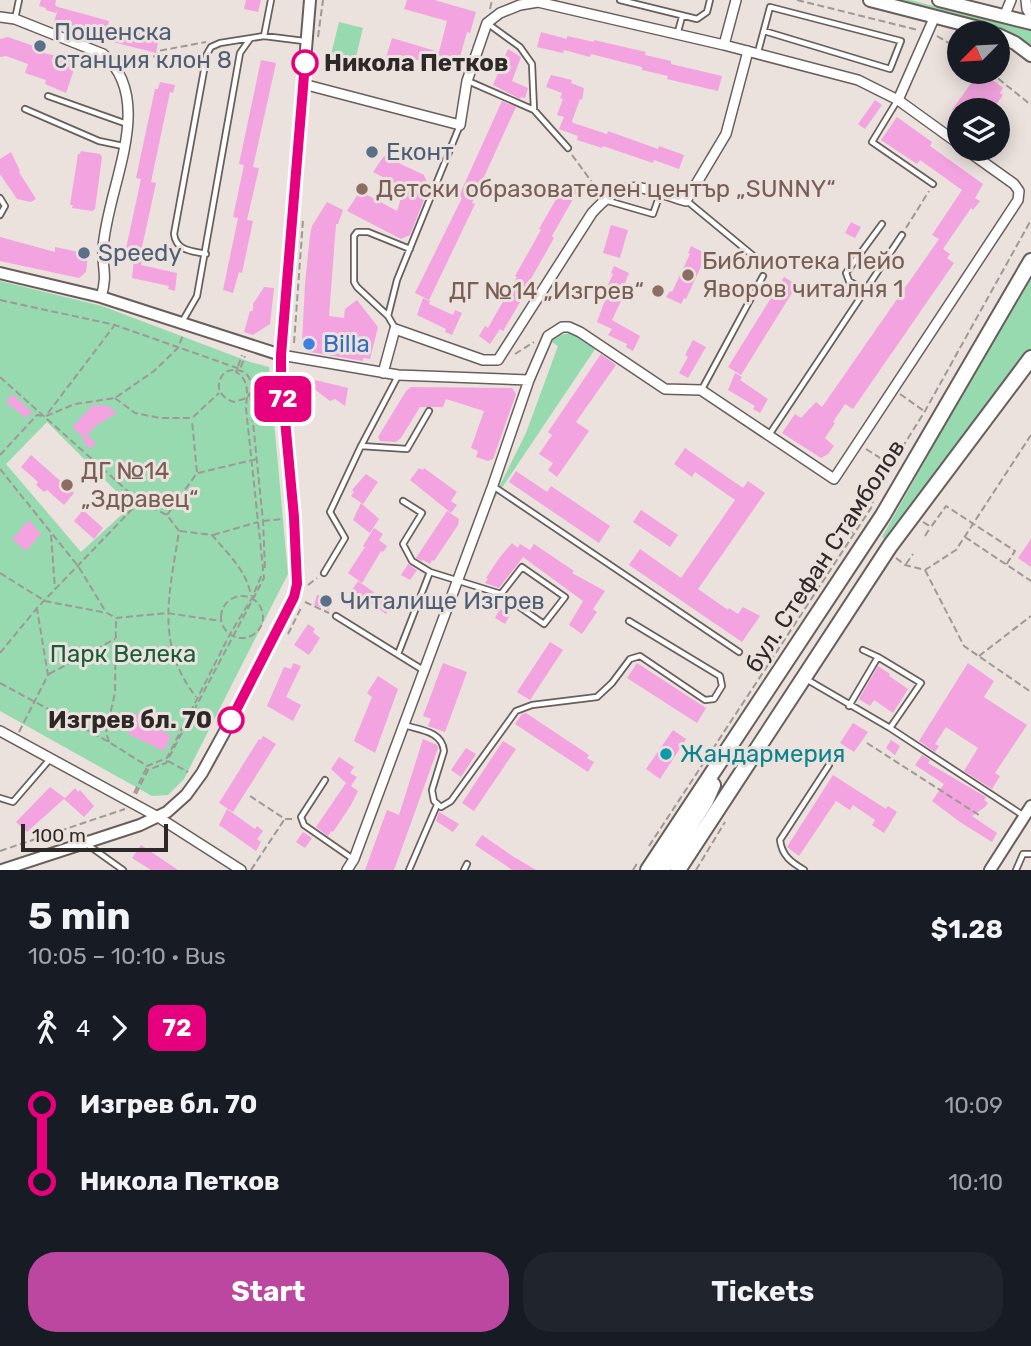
<!DOCTYPE html>
<html lang="en">
<head>
<meta charset="utf-8">
<style>
	:root { --surface:#171b24; --page:#20242c; --text:#f1f3f6; --muted:#9ea1a6; --accent:#bb47a1 }
	body { margin:0; font-family:Rubik,sans-serif; background:var(--page); color:var(--text); height:100vh; display:flex; flex-direction:column; font-size:26px; white-space:nowrap }
	* { box-sizing:border-box; margin:0 }
	p { font-size:23px; color:var(--muted) }
	.icon { flex:none; width:38px; height:38px; fill:none; stroke:currentColor; stroke-width:2; stroke-linecap:round; stroke-linejoin:round }
	.map { position:relative; height:870px; overflow:hidden }
	.drawer { display:flex; flex-direction:column; background:var(--surface); flex:1 }
	.drawer>* { flex:none }
	.badge { padding:0 14px; border-radius:10px; font-size:24px; line-height:46px }
	.needle { width:46px; rotate:246deg }
	.tools { position:absolute; left:947px; top:21px; display:grid; gap:14px }
	.tools a { display:grid; place-items:center; width:63px; height:63px; border-radius:50%; background:var(--surface); box-shadow:0 4px 18px #0003; font-size:35px }
	.scale { position:absolute; left:21px; bottom:18px; width:147px; box-sizing:border-box; padding-left:7px; border:4px solid #2d2928; border-top:0; font-size:19px; line-height:24px; white-space:nowrap; color:#2d2928; -webkit-text-stroke:5px #ebe1dd; paint-order:stroke }
	.map>.badge { position:absolute; translate:-50% -50%; box-shadow:0 0 0 4px #fff }
	.legs { display:flex; align-items:center; gap:10px; height:77px; padding:0 28px; font-size:23px }
	.legs p { margin-inline-start:auto }
	.head { display:flex; align-items:center; justify-content:space-between; height:119px; padding:0 28px }
	h1 { font-size:38px; font-weight:700; line-height:52px }
	.primary-button { display:flex; gap:14px; margin-top:auto; padding:14px 28px }
	.primary-button a { flex:1; height:80px; border-radius:28px; background:var(--accent); color:#fff; font-size:28px; font-weight:700; line-height:80px; text-align:center }
	.primary-button a+a { background:var(--page); color:var(--text) }
	ul { padding:0 28px; list-style:none }
	li { display:flex; align-items:center; gap:24px; height:77px; font-size:26px }
	li i { display:grid; place-items:center; width:10px; height:100%; margin:0 9px; background:currentColor }
	li i::after { content:''; width:18px; height:18px; margin:-9px; border:5px solid; border-radius:50%; background:var(--surface) }
	li p { margin-inline-start:auto }
	li:first-child i { background:linear-gradient(#0000 50%,currentColor 0) }
	li:last-child i { background:linear-gradient(currentColor 50%,#0000 0) }
	.map>svg:first-child { display:block }
	.green { fill:#97dab0; fill-rule:evenodd }
	.building { fill:#f3a3e0 }
	.lines { fill:none; stroke-linecap:round; stroke-linejoin:round }
	.service-casing { stroke:#685f5c; stroke-width:8 }
	.minor-casing { stroke:#685f5c; stroke-width:12 }
	.tertiary-casing { stroke:#685f5c; stroke-width:14 }
	.secondary-casing { stroke:#685f5c; stroke-width:16 }
	.primary-casing { stroke:#685f5c; stroke-width:18 }
	.path { stroke:#9f9895; stroke-width:2; stroke-dasharray:7 3.5; stroke-linecap:butt }
	.service { stroke:#fff; stroke-width:4.5 }
	.minor { stroke:#fff; stroke-width:9 }
	.tertiary { stroke:#fff; stroke-width:10 }
	.secondary { stroke:#fff; stroke-width:12 }
	.primary { stroke:#fff; stroke-width:14 }
	.line-1-casing { stroke:#fff; stroke-width:16 }
	.line-1 { stroke:#e6007e; stroke-width:10 }
	.service-dot { fill:#5c6f8a; stroke:#ebe1dd; stroke-width:2.5 }
	.stop-1-dot { fill:#fff; stroke:#e6007e; stroke-width:3.5 }
	.education-dot { fill:#8d6e63; stroke:#ebe1dd; stroke-width:2.5 }
	.shop-dot { fill:#3f7fe0; stroke:#ebe1dd; stroke-width:2.5 }
	.culture-dot { fill:#0f9aa8; stroke:#ebe1dd; stroke-width:2.5 }
	.labels { text-anchor:middle; stroke-width:6; stroke-linejoin:round; paint-order:stroke }
	.service-label { font-size:24px; fill:#4e5e75; stroke:#ebe1dd; text-anchor:start }
	.stop-label { font-size:24px; font-weight:bold; fill:#2d2928; stroke:#ebe1dd; text-anchor:start }
	.education-label { font-size:24px; fill:#785e54; stroke:#ebe1dd; text-anchor:start }
	.shop-label { font-size:24px; fill:#366cbe; stroke:#ebe1dd; text-anchor:start }
	.street-label { font-size:24px; fill:#2d2928; stroke:#ebe1dd }
	.park-label { font-size:24px; fill:#165d39; stroke:#ebe1dd }
	.culture-label { font-size:24px; fill:#0d838f; stroke:#ebe1dd; text-anchor:start }
</style>
</head>
<body>
<div class="map">
<svg width="1031" height="870" viewBox="0 0 1031 870">
	<rect width="100%" height="100%" fill="#ebe1dd"/>
	<path class="green" d="M896 0H910L1031 31V46L987 24Z
		M339 22 363 28 352 73 328 67Z
		M1031 273V348L885 539 882 537Z
		M0 281 102 306 250 362 269 367 288 574 184 779 168 795 152 796 0 711ZM47 422 131 506 81 552 6 464Z
		M571 333 597 346 489 507 526 433 558 346 550 341 559 335Z"/>
	<path class="building" d="M41 0H56L55 5 58 7 109 21 108 25 159 38 156 53 105 40 106 35 54 22 58 9 56 13 46 10V8L39 6Z
		M246 0H261L258 12 244 9Z
		M407 0H434L476 12 470 33 467 32 456 71 400 55 397 65 385 61 392 38 439 52 447 21 404 9Z
		M541 32 567 39V36L594 42V40L646 52 645 55 671 61V64L722 76 718 91 667 79 668 76 642 70V67L591 54 590 57 564 50 563 53 537 47Z
		M8 37 45 50 44 53 77 61 66 93 45 84 46 80 25 73 28 64 6 56 0 57V39Z
		M508 49 521 57 512 81 528 88 525 98 521 97 520 99 493 85Z
		M261 60 276 63 253 167 259 168 247 220 253 221 242 273 239 272 233 293 223 290 238 218 233 217 244 165 239 164Z
		M979 72H982L1003 88 1000 93 1003 95 993 109 989 106 986 110H952Z
		M551 75 572 80 571 83 584 88 582 100 580 99 572 121 573 123 607 134 608 131 658 149 659 146 684 155 679 169 654 160 653 163 603 146 602 148 577 140 578 136 559 129 564 117 557 115 563 99 560 98 562 93 546 87Z
		M160 82 175 85 173 93 170 92 151 182 156 183 139 261 124 258 141 179 136 178 155 89H158Z
		M875 100 882 105 865 129 858 124Z
		M502 101 516 107 472 203 475 204 429 300 415 293 462 198 459 196Z
		M897 117 932 142 930 146 983 184 975 198 980 201 973 210 971 208 943 249 950 254 947 258 954 263 853 409 845 404 833 422 835 423 825 438 834 446 828 454 821 458 782 433 795 414 801 418 816 402 822 407 939 239 932 235 962 190 920 160 917 164 881 140Z
		M81 151 100 154 102 157 95 209 92 211 72 208 73 205H70L78 154H80Z
		M11 152 20 171 19 172 36 199 31 202 17 199 0 174V159Z
		M384 156 424 175 429 187 410 235 401 239 347 211 360 191 397 211 404 188 373 172Z
		M566 182 578 190 552 236 554 238 528 284 530 285 503 331 500 329 490 344 479 336 485 326 488 328 517 277 515 276 541 230 539 229Z
		M327 202 343 210 338 224H336L329 316 344 318 345 309 357 300 378 327 370 359 363 358V361L310 352 305 342H302L305 285 310 235 312 226Z
		M851 222 861 227 855 238 845 233Z
		M611 225 628 230 620 258 603 253Z
		M0 237 55 252V247L88 254 86 272 79 278 0 261Z
		M691 246 705 253 702 259 704 260 686 299 684 298 681 304 666 297 670 291 672 292 690 254 688 253Z
		M134 260 142 261 141 265 177 273 175 291 168 289 169 286 132 278Z
		M614 266 629 273 618 300 621 301 612 320 640 336 633 351 626 347 627 344 608 335 612 329 597 322 607 295 604 293 613 274 611 273Z
		M784 277 797 285 741 375 728 367Z
		M264 287 274 288 270 324 253 335 244 332 250 311H253V304Z
		M423 298 430 301 429 304 453 315 455 310 462 313 452 335 445 332 446 329 417 315Z
		M693 340 706 347 688 378 679 373 688 357 685 355Z
		M601 354 616 365 576 422 589 431 557 477 548 470 553 463 539 454 552 435 548 432Z
		M735 373 742 377 740 380 768 399 760 413 753 409 755 406 728 390Z
		M315 380 348 388 345 406 335 399 330 401 313 388Z
		M411 387 512 388 516 394 493 459 488 461 476 457 478 451 471 448 484 411 446 399 443 407H420L401 438 396 442 380 441 378 437 406 391Z
		M12 394 32 412 26 418 6 402Z
		M93 405 108 406 117 413 97 425 84 438 72 427Z
		M87 435 96 443 91 449 82 441Z
		M685 448 743 488 748 481 765 493 698 589 728 610 729 608 738 614 743 607 760 616 742 642 629 565 640 549 681 578 735 500 695 472 692 477 674 464Z
		M31 455 74 493 64 505 47 490 44 492 36 485 38 482 21 467Z
		M419 468 423 470 424 468 457 492 451 501 457 505 451 513 410 480Z
		M516 471 547 492 551 486 610 526 599 543 509 482Z
		M366 474 378 482 363 504 351 496 354 492 352 490Z
		M361 503 379 519 370 533 353 520Z
		M83 510 103 528 94 539 74 521Z
		M641 510 678 535 670 547 633 522Z
		M447 511 459 519 458 525 434 561 432 560 430 564 423 560 422 561 416 558Z
		M29 520 41 534 26 551 12 539Z
		M374 528 383 534 379 540 387 546 383 552 381 551 362 583 348 573 365 547 363 546Z
		M1031 539V567L1018 558Z
		M512 543 518 548 520 544 530 550 534 544 574 571 572 573 605 591 593 609 597 612 582 634 569 625 583 601 523 557 499 588 485 583 488 579 486 578 500 557Z
		M408 564 417 570 410 580 401 575Z
		M358 581 386 601 388 598 394 602 386 614 352 590Z
		M324 594 333 597 329 610 314 605 317 595 323 597Z
		M500 609 510 615 505 624 495 618Z
		M308 624 315 629 313 632 320 638 309 655 294 645Z
		M550 642 563 650 530 700 517 692Z
		M293 663 301 666 286 697 301 705 293 721 267 706 284 667 291 669Z
		M443 663 467 672 445 732 428 726 431 719 423 716Z
		M637 663 706 708 697 723 627 678Z
		M968 663 994 681 984 697 1027 725 995 773 1000 776 992 789 964 771 978 748 946 727 935 744 939 746 935 752 919 741Z
		M878 666 890 674 889 676 908 689 893 713 874 700 870 706 859 699Z
		M378 676 398 689 375 753 354 741 372 697 367 693Z
		M136 712 149 722 151 716 161 720 158 725 161 727 159 729 171 736 164 751 128 734 132 724 130 722Z
		M526 713 589 755 587 758 594 762 588 772 515 724 522 714Z
		M853 723 868 732 854 752 840 743Z
		M673 730 686 739 660 779 646 769Z
		M263 736 276 744 233 812 219 803 259 739 261 740Z
		M423 739 437 745 438 748 394 870H365L387 810 399 815Z
		M891 740 900 746 895 755 886 748Z
		M503 741 516 749 474 811 462 803Z
		M466 748 476 754 461 777 451 770Z
		M922 755 930 760 928 763 986 797 984 800 988 803 985 807 972 816 997 833 992 842 960 822 932 801 944 784 915 765Z
		M339 757 354 767 350 773 357 777 351 786 358 791 351 805 333 832 331 831 328 836 316 827 346 783 331 769Z
		M833 775 886 809 888 806 897 812 884 833 872 825 875 820 853 805 850 810 836 801 799 856 787 847Z
		M50 787 65 798 27 832 16 822Z
		M75 788 78 792 80 790 94 806 84 817 64 799Z
		M227 809 255 829 257 826 263 831 257 839 261 842 256 851 219 825Z
		M439 812 459 824 453 832 436 821Z
		M303 832 312 838 305 848 296 842Z
		M482 835 514 857 536 870H512L505 865 475 845Z
		M141 845 178 870H151L132 858Z"/>
	<g class="lines">
		<g class="service-casing">
			<path id="service" d="M620 0 697 19 707 12 710 0
				M15 19 19 0
				M487 23 520 47 532 64 534 110
				M677 35 682 17
				M264 36 271 0
				M758 52 770 7 901 41 890 69 764 31
				M468 81 534 110 568 148
				M48 96 127 124
				M897 101 872 142 933 184
				M25 109 99 141 123 146
				M0 198 5 206 0 215
				M608 201 653 214 660 194
				M687 201 756 258
				M206 254C192 251 176 251 174 234L207 54 211 47 220 43 264 36 304 41
				M864 290 849 281 846 273 882 224
				M388 316 357 287 354 282V236L357 232H368L410 249
				M182 322 197 296 240 53 250 39
				M395 328 388 316 397 280 460 125
				M702 389 763 276
				M769 435 902 235
				M361 446 407 449 429 411
				M493 486 739 652
				M403 501 422 513 403 544 412 561 430 572
				M324 573 345 538 330 512 361 446 398 376
				M336 616 423 670
				M863 650 878 657
				M398 654 430 572 501 594 522 567 565 597 544 624 501 594
				M806 679 890 728 1024 816
				M849 706 878 657 921 683 890 728
				M404 725C420 730 442 731 444 751L432 790 434 801 441 807 451 801 516 711 532 705 597 697 612 683 630 659 640 656 705 700 714 699 722 686 720 676 629 621
				M325 780 301 817 304 825 353 859
				M0 798 13 802 50 759
				M88 845 123 870
				M409 870 437 805
				M464 870 467 864
				M804 870C791 862 782 856 780 840L829 765
				M1016 870 1023 854H1031"/>
		</g>
		<g class="minor-casing">
			<path id="minor" d="M736 0 724 45 858 80 898 100 935 16
				M1026 0 1027 9 1031 16
				M0 17 15 19 103 54C158 101 106 189 103 249 102 269 108 274 101 297
				M1004 17 1011 0
				M303 84 460 125 467 81 487 23 500 13 520 5 538 2 724 45
				M898 100 959 144
				M281 355 398 375 529 380
				M383 373 395 329 483 360H498L592 213C627 174 642 188 686 201L726 134 748 51
				M0 731 158 817 241 870
				M347 870 354 859 493 485 529 380 548 336 562 327H569L580 332 665 389 701 390 834 479 1018 200 1019 191 1014 184 965 149"/>
		</g>
		<g class="tertiary-casing">
			<path id="tertiary" d="M0 273 101 297 281 355
				M2 870 140 825 167 812 186 795 202 773 241 702 294 598 297 584 294 517 281 377V355L310 0
				M990 870 1031 806"/>
		</g>
		<g class="secondary-casing">
			<path id="secondary" d="M870 0 983 29 993 33
				M939 0 1031 23
				M998 35 1015 43 1031 55"/>
		</g>
		<g class="primary-casing">
			<path id="primary" d="M648 870 883 515 1031 261
				M662 870 706 801 713 785
				M678 870 890 546 1031 358"/>
		</g>
		<path class="path" d="M797 0 918 30
			M490 9 492 0
			M937 36 959 49
			M318 37 323 0
			M122 62 156 56 158 51 206 42
			M990 72 1031 105
			M572 155 600 193
			M906 228 929 191
			M0 300 115 325 240 369 245 356
			M294 343 303 220
			M515 354 534 342
			M0 377 140 502 167 515 179 531C170 592 154 643 196 697
			M900 394 924 411
			M115 398 135 413 160 418H192L219 393
			M48 413 114 326
			M46 416 75 404 115 398 154 371 178 348 183 335
			M866 449 891 465
			M0 455 37 415 44 416
			M0 469 78 566 106 612
			M198 473 257 459
			M863 494 868 485 877 488
			M167 515 197 473 192 420
			M849 516 842 526 853 533
			M263 521 282 519
			M923 522 931 527 946 506 1015 551 1006 565
			M180 531 212 535C228 554 247 571 251 596
			M51 535 55 589
			M213 535 258 522
			M925 536 930 528
			M965 537 1031 581
			M896 558 905 565 925 570 956 550 1031 435
			M906 564 913 554
			M265 568 263 521 250 393C255 376 242 365 225 372 214 384 218 397 234 402L247 398 250 393 271 392
			M925 570 964 646 1031 692
			M0 573 45 601 107 613 116 618 167 613 222 621
			M308 585 317 578
			M221 617a21 21 0 1 1 42 0a21 21 0 1 1-42 0Z
			M305 602 329 613
			M288 634 302 606
			M0 653 37 608 139 502
			M746 656 765 669
			M979 656 1031 616
			M49 674 115 639
			M0 683 109 742 147 766 167 758 230 634 252 598 262 574
			M19 732 48 675 37 609
			M109 742 106 732 115 693 116 619
			M867 743 982 817
			M168 761 188 772
			M134 793 147 767
			M136 794 148 770 166 763 264 578 246 408C247 394 250 380 236 372L242 355
			M250 796 285 819H294
			M649 846 871 508 877 488 925 411 1031 220
			M0 851 125 809
			M251 870 284 820
			M633 870 638 862
			M696 870 725 822"/>
		<use href="#service" class="service"/>
		<use href="#minor" class="minor"/>
		<use href="#tertiary" class="tertiary"/>
		<use href="#secondary" class="secondary"/>
		<use href="#primary" class="primary"/>
	</g>
	<g class="lines">
		<g class="line-1-casing">
			<path id="line-1" d="M231 720 294 597 297 584 294 517 281 377V355L305 63"/>
		</g>
		<use href="#line-1" class="line-1"/>
	</g>
	<g class="service-dot">
		<circle cx="40" cy="46" r="7"/>
		<circle cx="372" cy="152" r="7"/>
		<circle cx="84" cy="253" r="7"/>
		<circle cx="326" cy="601" r="7"/>
	</g>
	<g class="stop-1-dot">
		<circle cx="305" cy="63" r="12"/>
		<circle cx="231" cy="720" r="12"/>
	</g>
	<g class="education-dot">
		<circle cx="362" cy="189" r="7"/>
		<circle cx="688" cy="275" r="7"/>
		<circle cx="658" cy="291" r="7"/>
		<circle cx="67" cy="485" r="7"/>
	</g>
	<circle class="shop-dot" cx="309" cy="344" r="7"/>
	<circle class="culture-dot" cx="666" cy="754" r="7"/>
	<g class="labels">
		<g class="service-label">
			<text x="54" y="40">Пощенска<tspan x="54" dy="28">станция клон 8</tspan></text>
			<text x="386" y="160">Еконт</text>
			<text x="98" y="261">Speedy</text>
			<text x="340" y="609">Читалище Изгрев</text>
		</g>
		<g class="stop-label">
			<text x="324" y="71">Никола Петков</text>
			<text x="212" y="728" text-anchor="end">Изгрев бл. 70</text>
		</g>
		<g class="education-label">
			<text x="376" y="197">Детски образователен център „SUNNY“</text>
			<text x="702" y="269">Библиотека Пейо<tspan x="702" dy="28">Яворов читалня 1</tspan></text>
			<text x="644" y="299" text-anchor="end">ДГ №14 „Изгрев“</text>
			<text x="81" y="479">ДГ №14<tspan x="81" dy="28">„Здравец“</tspan></text>
		</g>
		<g class="shop-label">
			<text x="323" y="352">Billa</text>
		</g>
		<g class="street-label">
			<text transform="translate(825 556) rotate(-57)" y="8">бул. Стефан Стамболов</text>
		</g>
		<g class="park-label">
			<text x="123" y="662">Парк Велека</text>
		</g>
		<g class="culture-label">
			<text x="680" y="762">Жандармерия</text>
		</g>
	</g>
</svg>
<div class="tools">
<a><svg class="needle" viewBox="-14 -14 28 28"><path d="M0-13l5 13h-10z" fill="#e53935"/><path d="M0 13l5-13h-10z" fill="#9ea1a6"/></svg></a>
<a><svg class="icon" aria-label="layers" viewBox="0 0 24 24"><path d="M12 4l9 5-9 5-9-5zM3 14l9 5 9-5"/></svg></a>
</div>
<div class="scale">100 m</div>
<b class="badge" style="left:283px;top:399px;background:#e6007e;color:#fff">72</b>
</div>
<section class="drawer">
<div class="head"><div><h1>5 min</h1><p>10:05 – 10:10 · Bus</p></div><b>$1.28</b></div>
<div class="legs"><svg class="icon" aria-label="walk" viewBox="0 0 24 24"><circle cx="13" cy="4" r="2"/><path d="M13 8l-2 6 4 7M11 14l-3 7M7 12l3-4h3l4 4"/></svg>4<svg class="icon" aria-label="forward" viewBox="0 0 24 24"><path d="M9 5l7 7-7 7"/></svg><b class="badge" style="background:#e6007e;color:#fff">72</b></div>
<ul>
<li><i style="color:#e6007e"></i><b>Изгрев бл. 70</b><p>10:09</p></li>
<li><i style="color:#e6007e"></i><b>Никола Петков</b><p>10:10</p></li>
</ul>
<div class="primary-button"><a>Start</a><a>Tickets</a></div>
</section>
</body>
</html>
